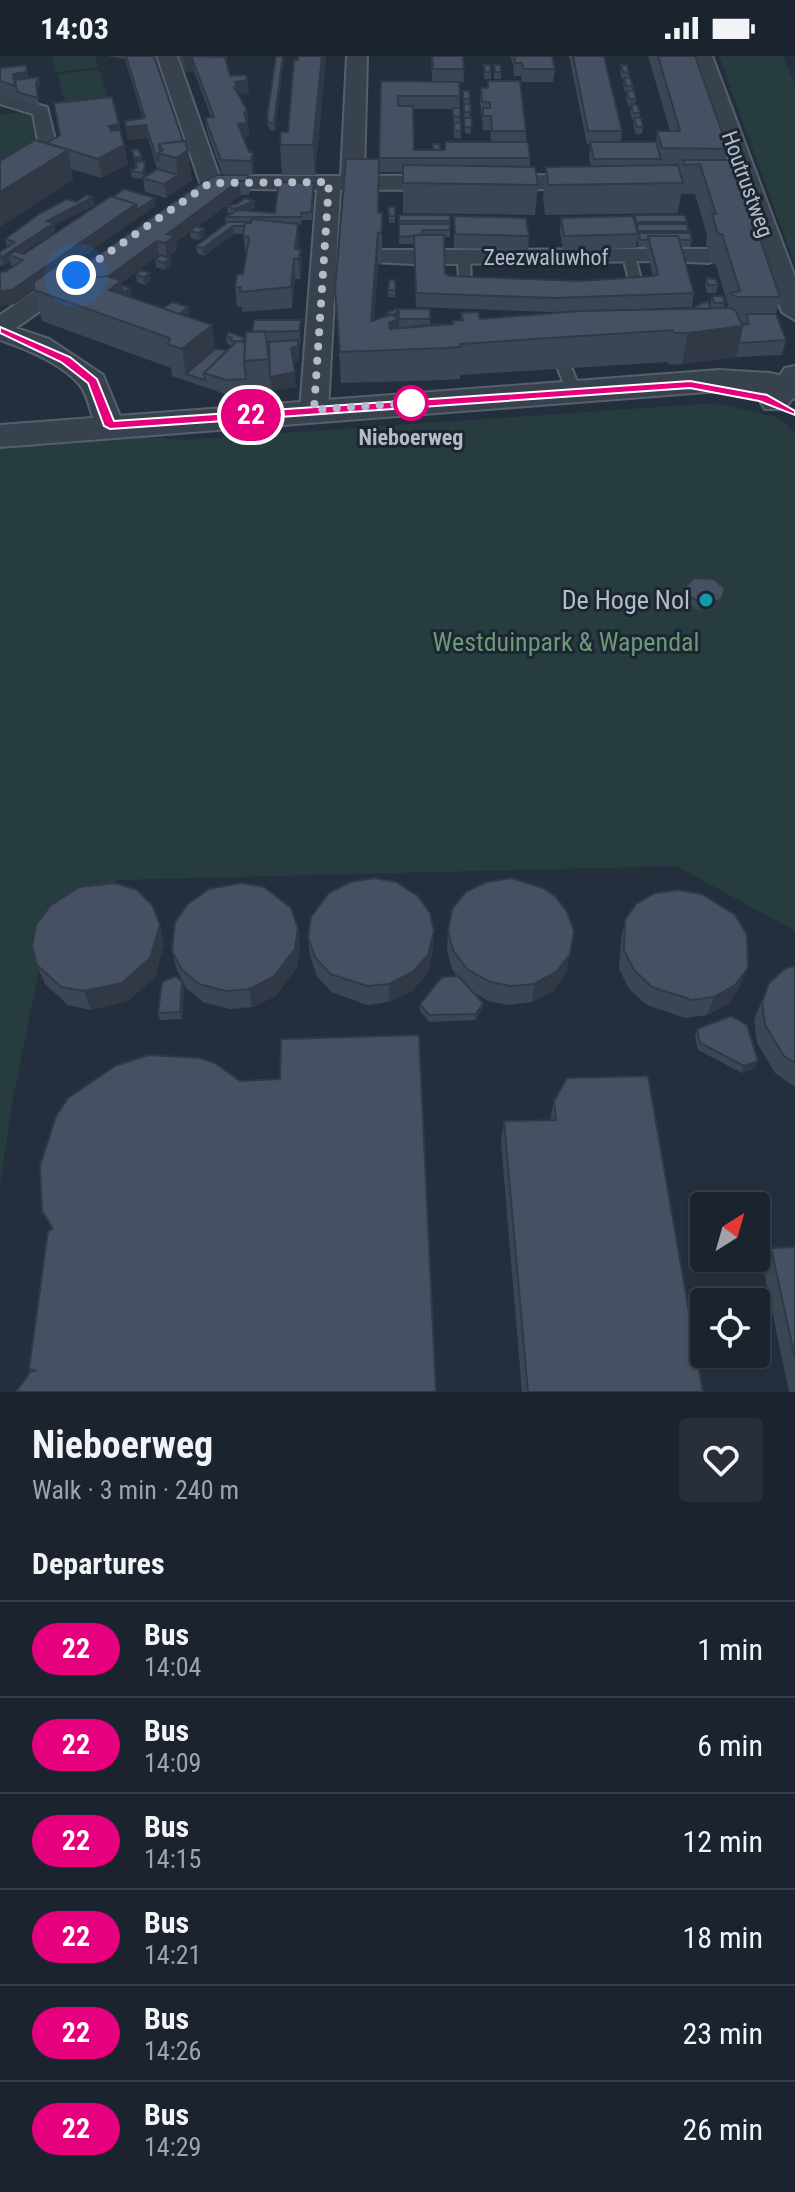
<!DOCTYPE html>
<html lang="en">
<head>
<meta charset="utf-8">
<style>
	:root { --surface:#1b232e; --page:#282f3a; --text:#f1f3f6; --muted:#a0a4aa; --line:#39404a }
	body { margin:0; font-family:"Roboto Condensed",sans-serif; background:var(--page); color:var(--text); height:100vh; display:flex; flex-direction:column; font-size:30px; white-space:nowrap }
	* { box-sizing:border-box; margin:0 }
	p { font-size:26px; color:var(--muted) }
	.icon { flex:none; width:44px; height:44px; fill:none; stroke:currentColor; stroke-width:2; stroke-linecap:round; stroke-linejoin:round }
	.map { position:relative; height:1336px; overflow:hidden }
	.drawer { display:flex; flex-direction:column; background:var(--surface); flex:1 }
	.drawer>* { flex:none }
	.badge { padding:0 16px; border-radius:26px; font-size:28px; line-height:52px }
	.needle { width:52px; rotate:37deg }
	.fabs { position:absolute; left:690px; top:1136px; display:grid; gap:16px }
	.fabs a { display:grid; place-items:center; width:80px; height:80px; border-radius:8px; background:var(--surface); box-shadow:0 2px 6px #0004,0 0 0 2px var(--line); font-size:40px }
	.you { position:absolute; width:40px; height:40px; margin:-20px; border:6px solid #fff; border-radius:50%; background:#1a73e8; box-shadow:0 0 0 12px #1a73e833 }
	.map>.badge { position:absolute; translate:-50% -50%; box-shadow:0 0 0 4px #fff }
	h2 { padding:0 32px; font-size:30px; line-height:72px }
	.round { display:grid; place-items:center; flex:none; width:84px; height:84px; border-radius:8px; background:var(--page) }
	.overview { display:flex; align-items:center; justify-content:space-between; height:136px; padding:0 32px }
	h1 { font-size:38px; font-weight:700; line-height:60px }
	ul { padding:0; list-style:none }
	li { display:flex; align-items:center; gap:24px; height:96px; padding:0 32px; border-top:2px solid var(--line) }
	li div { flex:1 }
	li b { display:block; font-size:30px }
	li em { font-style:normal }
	li .badge { min-width:88px; font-weight:700; text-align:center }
	.status { display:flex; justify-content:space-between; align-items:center; height:56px; padding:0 40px; background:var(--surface); direction:ltr }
	.status svg { height:22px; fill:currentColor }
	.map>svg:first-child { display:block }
	.green { fill:#263c3f }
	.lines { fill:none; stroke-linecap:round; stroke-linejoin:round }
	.service-casing { stroke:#565f6c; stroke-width:4 }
	.pedestrian-casing { stroke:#565f6c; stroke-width:4 }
	.minor-casing { stroke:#565f6c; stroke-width:4 }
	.tertiary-casing { stroke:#565f6c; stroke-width:4 }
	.service { fill:#38414e; fill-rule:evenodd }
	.pedestrian { fill:#38414e; fill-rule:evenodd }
	.minor { fill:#38414e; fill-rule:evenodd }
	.tertiary { fill:#38414e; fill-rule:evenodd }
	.wall { fill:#3b4654; fill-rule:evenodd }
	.shaded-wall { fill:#303945 }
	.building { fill:#455162; stroke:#303945; stroke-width:2 }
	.line { fill:#e6007e; stroke:#fff; stroke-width:2 }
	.walk { stroke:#b4bcc9; stroke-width:8; stroke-dasharray:0 14.4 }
	.stop-dot { fill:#fff; stroke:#e6007e; stroke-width:4 }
	.culture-dot { fill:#0f9aa8; stroke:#1d2633; stroke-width:3 }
	.labels { text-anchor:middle; stroke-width:6; stroke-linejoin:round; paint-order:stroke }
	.far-street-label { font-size:22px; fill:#b4bcc9; stroke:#1d2633 }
	.far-stop-label { font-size:22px; font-weight:bold; fill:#b4bcc9; stroke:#1d2633 }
	.poi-label { font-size:26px; fill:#b4bcc9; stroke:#1d2633; text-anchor:end }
	.park-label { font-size:26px; fill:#6b9a76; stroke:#1d2633 }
</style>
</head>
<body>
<div class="status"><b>14:03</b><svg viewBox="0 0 49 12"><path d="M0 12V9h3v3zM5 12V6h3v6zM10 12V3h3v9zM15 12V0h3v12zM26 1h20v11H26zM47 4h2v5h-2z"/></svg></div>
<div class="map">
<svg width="795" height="1336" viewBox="0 0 795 1336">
	<rect width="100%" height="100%" fill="#242f3e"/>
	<path class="green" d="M52 0H95L98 11 56 16Z
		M719 0H783L795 29V209Z
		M99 13 111 52 68 57 57 18Z
		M22 56 35 60 41 91 0 109V59Z
		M716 347 779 362 795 377V875L676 810 117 824 48 869 11 1053 0 1130V393L139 380 183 384Z"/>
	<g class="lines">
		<g class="service-casing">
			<path id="service" d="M629 196 635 200 643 231C638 237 622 238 617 232L630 228 623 200Z
				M464 197 470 201 471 228 485 229V235H465L459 231 458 201Z
				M565 309 572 313 582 338 580 341 575 342 568 338 558 313Z"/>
		</g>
		<g class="pedestrian-casing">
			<path id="pedestrian" d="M0 38 47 51 57 92 0 126V113L39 90 33 58 0 48Z"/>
		</g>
		<g class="minor-casing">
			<path id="minor" d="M157 0H177L219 120H341L347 0H367L364 120 593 119 604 126 593 133 340 134 328 354 324 360H304L300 354 317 134 202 132Z
				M692 0H712L795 221V264L782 256Z
				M647 193 659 200 656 205 444 208 432 201 444 194Z
				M678 193H709L721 200 709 207 669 205 666 200Z
				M382 194H414L426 201 414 208 373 206 370 201Z
				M76 210 89 218 85 223 16 272 49 283 103 319 124 370 120 376H100C90 363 90 340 79 328 61 307 26 293 0 284V259L67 213Z
				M795 310V338L785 353H765L761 347 785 312Z"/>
		</g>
		<g class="tertiary-casing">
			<path id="tertiary" d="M719 314 770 317 795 323V343L770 337 719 335 0 391V369Z"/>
		</g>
		<use href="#service" class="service"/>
		<use href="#pedestrian" class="pedestrian"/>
		<use href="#minor" class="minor"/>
		<use href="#tertiary" class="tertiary"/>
	</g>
	<path class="wall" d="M107 0H154L192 124 166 142 145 136 143 123 132 122 131 115 136 112 132 94 142 105 146 118 145 121 157 113 148 82 128 84 125 65 143 63 125 3Z
		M180 0H227V8L230 20 249 37 238 38 247 54 249 80 243 81 249 96H253L254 110 252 119 222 118 207 75 205 62 211 61 194 15 185 16Z
		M276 0H284L275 74H270L267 68V61Z
		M298 0H326L315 119H282L280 89 288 76Z
		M431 0H463L464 26H459L461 82H454L453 53H414V94H440L491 86 490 74H483L480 45 481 32H487L488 25 526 75V86L530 102V111L538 129 535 159 403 157V116H379V157H382V208H378L374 264 387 260V257L430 253V269L453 268 461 264V257L480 263 712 253 710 248 712 240 725 247 724 253 727 252 728 249 716 209 712 208 706 188 707 179 695 138H681L678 157 545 159 543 141 546 111 591 110 589 100 590 88H587L569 0H604L622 75 621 86H656L657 75H670L648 0H695L728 93 726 104 780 241 776 258 786 284 782 299 736 301 682 308 669 309 667 306 460 319V323L445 324 341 327 335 233 379 103 381 25H432Z
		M511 0H552L555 13 553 26H522L521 20H514L513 7H512Z
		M484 9 491 16V23H484Z
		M494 9 501 16V23H494Z
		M621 9 629 17V22L633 30 632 35 636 43 635 48 640 57 639 62 643 71 642 78H636L633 69 634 64H632L630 55 631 50H628L626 42 627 36H625L623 28 624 23H622L620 16Z
		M0 12 40 28 37 35 39 49 0 38Z
		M463 35H469L471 78 465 77Z
		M119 68 124 89 128 108 102 122 71 113 73 124 47 88Z
		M248 119 250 133 249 139H241L197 171 205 180 199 184 191 182 190 176 176 186 177 194 168 201 170 202 171 209 165 214 156 211 155 204 161 199H159L121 227 122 229 130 232 131 239 129 241 163 252 188 251 189 258 187 260 215 293 227 294 231 291V289L227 288 226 280 245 286 252 276 301 264V279L300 289H299V305L293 307 296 331 272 335 228 339 172 320 171 312 42 265 35 234 15 248 3 215 12 211 10 205 3 210 0 209V196L8 191 7 190 5 183 76 146 95 149 54 169 55 175 22 197 24 198 156 149 75 206 84 209ZM267 290H269L270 321Z
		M314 134 312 164H302L301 169H298L299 194 302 214 300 223H295L292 252 242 256V251H237L235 231 243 218 246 200 243 178H234L204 200 197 197 196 190 226 168 225 161 230 158 228 157 227 150 254 145 255 152 248 155 275 157Z
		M388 151H395V167H389Z
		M399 159H450V181H444L445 218 450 220 580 225 653 220 646 191H639L637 182 636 192 563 194 560 175 561 162 634 163 635 159 687 166 688 177 692 184 690 191H681L694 237 692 251 552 256 416 251 414 188H399Z
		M454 160 529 180 528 194 454 192Z
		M136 219 151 224 145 229 137 226Z
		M706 222 718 229 716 237H707L705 230Z
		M389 224H395V241H388Z
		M686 530 719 552 699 555 686 546 684 538Z
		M625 864 740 930 728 948 707 959 685 962 647 949 629 933 619 913 621 883Z
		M298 872 300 891 297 911 276 940 252 951 230 953 203 946 186 932 177 914 172 895Z
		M448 875 566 917 553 935 532 946 509 949 488 945 473 936 483 947 482 953 475 964 429 966 420 955V948L457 920 452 913 447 894Z
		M308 881 433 894 427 918 412 935 389 946 367 949 331 936 317 920 310 900Z
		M164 888 155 921 128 945 91 954 68 949 45 928 37 909Z
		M795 910V1031L775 1017 757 987 754 964 769 927Z
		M182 926 184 933 182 963 160 964 158 957Z
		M697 973 758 1005 755 1012 742 1017 698 994 695 980Z
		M554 1045 703 1336H522L501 1086 504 1065 550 1064Z
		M795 1191V1336H789L762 1207 771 1192Z"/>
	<path class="shaded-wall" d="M283 0H284L275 74 274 67Z
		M322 0H326L315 119 313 89Z
		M192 2 194 15 185 16 184 3Z
		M26 9 30 29 15 30 13 18Z
		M39 21 40 28 37 35 36 28Z
		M248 24 249 37 238 38 236 44 235 26Z
		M247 54 249 80 239 81 238 68Z
		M119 68 122 87 112 88 109 70Z
		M146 69 148 82 128 84 126 71Z
		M124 89 128 108 102 122 98 103Z
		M68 94 73 124 0 171V136Z
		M188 94 192 124 166 142 164 128 178 119 176 102Z
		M253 96 254 110 252 119 251 105Z
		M142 101 143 108 135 109 134 102Z
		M145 111 146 118 143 124 142 117Z
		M239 125 241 139 192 175H190V176L176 186 177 194 167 202 165 187 167 178Z
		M93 141 95 149 54 169 55 175 15 201 9 199 10 205 3 210 1 202 47 165Z
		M155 142 156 149 15 248 0 250V235L136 148Z
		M254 145 255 152 234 160V153Z
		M298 168 299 187 298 203 295 193Z
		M233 170 234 178 204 200 203 192Z
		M204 173 205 180 199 184 198 177Z
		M378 177V208L372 297 371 265Z
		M157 185 159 199 121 227 123 237 130 232 131 239 124 244 96 229Z
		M301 194 302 214 300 223 298 203Z
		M170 202 171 209 165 214 164 207Z
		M294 203 295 223 292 252 291 231Z
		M87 210 94 242 77 249 71 222Z
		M150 217 151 224 145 229 144 221Z
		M188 251 189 258 180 266 179 258Z
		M399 256V287L398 294 389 267 392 259Z
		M301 264V279L300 289 299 275Z
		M212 269 216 301 186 318 182 293Z
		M743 270 736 301 682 308 688 277Z
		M298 284 299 305 292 307 291 292Z
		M295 316 296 331 272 335 270 321Z
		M725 533 719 552 699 555 701 547Z
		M160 869 164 888 155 921 128 945 91 954 84 935Z
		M298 872 300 891 297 911 276 940 252 951 249 933Z
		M434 875 433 894 427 918 412 935 389 946V928Z
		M570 898 566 917 553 935 532 946 534 928Z
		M748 912 740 930 728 948 707 959 714 941Z
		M182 926 184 933 182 963 180 956Z
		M483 947 482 953 475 964 476 958Z
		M758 1005 755 1012 742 1017 744 1010Z"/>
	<path class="building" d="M126 0H154L183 85 159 88 160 96 158 97 159 104H157L146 69 126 71 125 65 145 62Z
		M183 0 225 1 230 20 245 19 248 24 235 26 237 31H234L247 54 244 57 247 67 238 68 249 96H253L251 105 221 104 205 62 214 61 192 2 184 3Z
		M276 0H283L274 67H269L267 61Z
		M298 0H322L313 89H280L281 76H288L294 4H298Z
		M432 0H463L464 13H433Z
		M514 0H552L555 13H523L522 7H515Z
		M573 0H604L622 75H588Z
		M658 0H695L728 93 662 92 657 75H680Z
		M26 9 27 16 13 18 15 30 0 25V12Z
		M484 9H490L491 16H485Z
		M494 9H500L501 16H495Z
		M621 9H627L629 17 623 16Z
		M39 21 36 28 38 42 17 36 15 24Z
		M624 22H630L633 30H626Z
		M381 25 459 26 460 40H398V50H413L414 94H445V86H528L530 102H379Z
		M488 25H520L526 75H492L491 60H483V52H490V46H482L481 32H488Z
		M463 35H469L470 43H463Z
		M627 35H634L636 43H629Z
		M112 41 119 68 109 70 111 75 120 74 124 89 98 103 47 87 60 79 54 47Z
		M464 48H470L471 56H464Z
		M631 48 637 49 640 57H633Z
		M453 52H460V61L453 60Z
		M464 62H471L472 71H465Z
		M634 62H641L643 71H637Z
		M454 67H461V75H454Z
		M35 84 68 94 0 136V105Z
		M185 85 188 94 176 102 158 97 163 94 159 88Z
		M590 86H656L661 103H594Z
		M433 88H440V94H433Z
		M138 93 142 101 134 102 132 94Z
		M346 103H379L378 157H382V171L381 177H378L371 265 391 259 387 257 395 253 399 256 392 259 398 263 389 267 390 273 453 268V265L463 264 461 257 478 256 480 263 580 255 730 252 735 254 743 270 688 277H675L673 274 460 288 461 291 446 292 340 296 335 233Z
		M683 104H733L780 241H737L730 237 740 235 722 178H718L712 158H716L700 108 685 109Z
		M144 105 145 111 142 117 131 115 137 111 135 106Z
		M403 109 535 111 538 129 403 127Z
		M678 109 683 127 548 129 546 111Z
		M157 113 178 119 164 128 143 122Z
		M217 119H248L247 125H239L167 178 175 180 165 187 157 185 109 220 97 221 91 226 87 210 84 209 206 124Z
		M279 126 314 127 311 156 301 157V161H225L238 154 275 157Z
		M124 133 155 142 137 154 136 148 113 141Z
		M87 139 93 141 47 165 54 167 0 202V196L15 186 5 183 39 158 67 143 76 146Z
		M111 140 136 148 12 234 0 235V216L6 215 23 204 9 199 15 195 24 198Z
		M245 142 254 145 234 153 227 150 237 148Z
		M388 151H395V160H389Z
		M399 159H450V165H399Z
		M635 159H685L687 166H636Z
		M454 160 526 162 529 180 455 178Z
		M633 160 638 178 564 180 561 162Z
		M252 163 298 168 295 193 301 194 298 203H294L291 231 240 236 241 231H235L237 218H243L249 184V181L243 180 245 167H251Z
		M228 166H251V167H245L244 170H233L203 192 196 190Z
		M399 168H450V174H422V179L399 181Z
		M637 168H687L689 175H638Z
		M196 170 204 173 198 177 190 175Z
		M639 177H690L692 184H679L678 180H648L647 184H640Z
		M414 179H444L445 218 450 220 580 225 654 220 658 218 648 180H678L694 237 554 242 416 237Z
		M161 199 170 202 164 207 155 204Z
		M66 203 87 210 71 222 73 228 83 232 97 221 108 220 121 225 109 234 212 269 182 293 168 288 170 282 34 234V226Z
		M141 214 150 217 144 221 136 219Z
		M706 222 716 223 718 229H708Z
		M389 224H395V234H388Z
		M122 229 130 232 123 237Z
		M712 240H723L725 247H714Z
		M708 245 710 252 709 253H678H690Z
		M173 246 188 251 179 258 163 252Z
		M396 253H430V263H399V256Z
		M746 258H776L786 284 739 287 742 269 749 268Z
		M254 264H301L299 275 252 276Z
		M448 268 413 271 412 270Z
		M265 275 269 303 244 305 246 276Z
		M229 276 244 282 242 285H237L236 286 230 284 232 282 226 280Z
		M298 284V290L291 292 295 316 270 321 269 286Z
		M237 285 245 286 244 305 246 323 226 324 204 317Z
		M215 293 227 294 204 317 205 324 186 318Z
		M694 522 714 523 725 533 721 544 701 547 688 539 686 530Z
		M374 822 396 826 418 840 430 857 434 875 428 899 413 916 389 928 367 930 330 918 315 901 308 881 311 861 329 837 350 826Z
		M511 822 543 832 556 841 567 856 574 875 570 898 556 916 534 928 511 930 490 926 467 913 453 894 448 875 452 853 466 836 486 826Z
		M115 827 137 834 152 849 160 869 150 902 122 927 84 935 61 931 37 909 32 891 36 869 50 850 79 831Z
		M241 827 264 831 291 852 298 872 295 893 273 921 249 933 226 935 199 928 182 914 172 895 175 866 188 848 209 833Z
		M678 834 702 838 735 859 747 879 748 912 735 929 714 941 692 944 652 931 634 914 624 894 625 864 636 848 655 837Z
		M795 910V1007L784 1000 765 969 762 946 769 927 786 912Z
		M176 920 182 926 180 956 158 957 162 926Z
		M458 920 483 947 476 958 429 959 420 948 442 921Z
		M731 960 747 969 758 1005 744 1010 700 987 697 973Z
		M419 979 436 1336H16L31 1315H36L29 1313 48 1175 53 1173 42 1155 40 1110 56 1060 68 1042 115 1010 148 999 200 1002 215 1007 240 1025 280 1023 281 983Z
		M648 1020 703 1336H528L504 1065 556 1064 554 1045 567 1022Z
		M795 1191V1302L771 1192Z"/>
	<path class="line" d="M0 271 70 301 97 323 114 365 690 325 767 339 795 355V359L759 345 690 332 110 373 104 370 88 327 61 306 0 277Z"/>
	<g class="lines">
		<path class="walk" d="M76 219 210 127 329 126 314 354 411 347"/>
	</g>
	<circle class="stop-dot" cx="411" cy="347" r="16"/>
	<circle class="culture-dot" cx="706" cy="544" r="8"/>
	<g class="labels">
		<g class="far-street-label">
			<text transform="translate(748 128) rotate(70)" y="8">Houtrustweg</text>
			<text x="546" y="209">Zeezwaluwhof</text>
		</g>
		<g class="far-stop-label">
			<text x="411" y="389">Nieboerweg</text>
		</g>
		<g class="poi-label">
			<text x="690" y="553">De Hoge Nol</text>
		</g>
		<g class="park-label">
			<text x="566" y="595">Westduinpark &amp; Wapendal</text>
		</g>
	</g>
</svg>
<div class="fabs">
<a><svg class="needle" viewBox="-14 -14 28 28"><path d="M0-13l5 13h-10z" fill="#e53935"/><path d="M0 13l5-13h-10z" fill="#a0a4aa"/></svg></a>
<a><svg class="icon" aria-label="locate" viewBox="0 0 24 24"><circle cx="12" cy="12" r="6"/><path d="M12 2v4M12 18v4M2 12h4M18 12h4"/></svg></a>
</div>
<div class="you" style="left:76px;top:219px"></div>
<b class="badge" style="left:251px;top:359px;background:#e6007e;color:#fff">22</b>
</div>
<section class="drawer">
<div class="overview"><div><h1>Nieboerweg</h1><p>Walk · 3 min · 240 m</p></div><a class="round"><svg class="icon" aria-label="heart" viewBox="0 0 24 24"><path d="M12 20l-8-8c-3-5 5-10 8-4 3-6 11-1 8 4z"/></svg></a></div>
<h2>Departures</h2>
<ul>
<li><span class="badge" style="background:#e6007e;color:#fff">22</span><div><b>Bus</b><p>14:04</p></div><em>1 min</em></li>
<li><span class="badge" style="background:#e6007e;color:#fff">22</span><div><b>Bus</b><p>14:09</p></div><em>6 min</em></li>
<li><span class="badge" style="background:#e6007e;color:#fff">22</span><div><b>Bus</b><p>14:15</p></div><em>12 min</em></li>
<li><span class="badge" style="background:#e6007e;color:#fff">22</span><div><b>Bus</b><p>14:21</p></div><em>18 min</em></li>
<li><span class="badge" style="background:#e6007e;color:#fff">22</span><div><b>Bus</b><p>14:26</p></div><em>23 min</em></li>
<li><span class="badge" style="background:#e6007e;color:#fff">22</span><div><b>Bus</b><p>14:29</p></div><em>26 min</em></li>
</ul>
</section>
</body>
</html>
